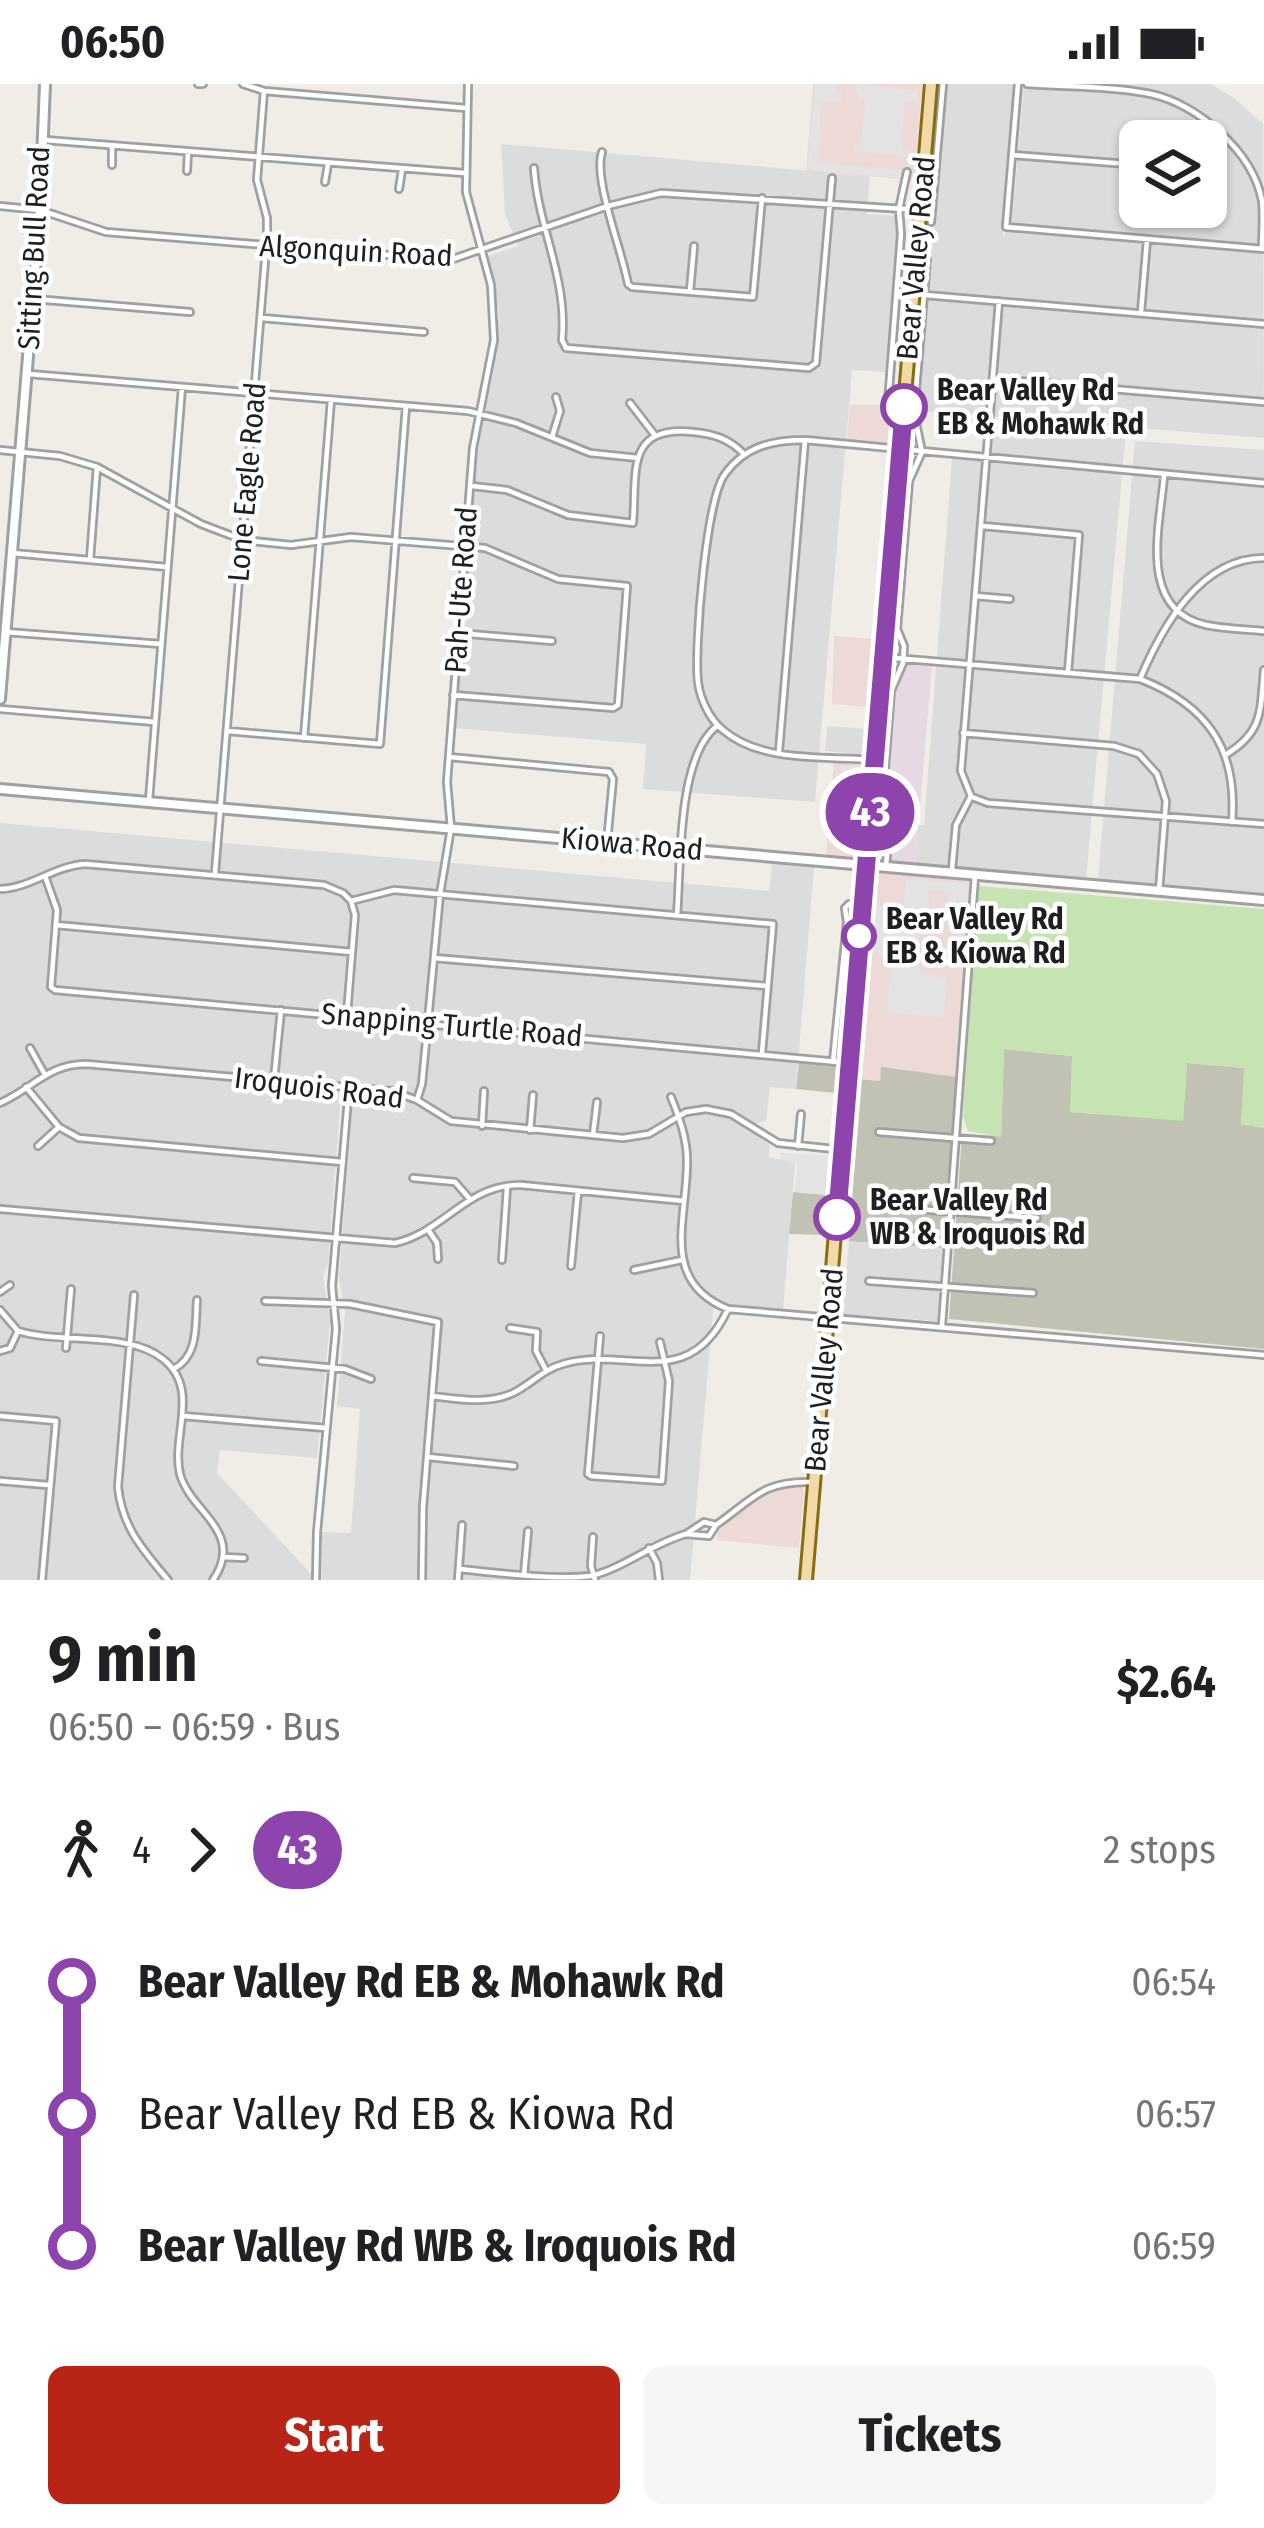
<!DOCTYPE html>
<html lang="en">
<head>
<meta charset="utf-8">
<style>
	:root { --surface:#fff; --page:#f6f6f6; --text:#202124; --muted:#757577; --accent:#b82416 }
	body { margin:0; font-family:"Fira Sans Condensed",sans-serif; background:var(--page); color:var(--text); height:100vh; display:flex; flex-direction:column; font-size:45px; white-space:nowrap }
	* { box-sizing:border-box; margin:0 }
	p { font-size:39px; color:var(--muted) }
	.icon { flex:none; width:66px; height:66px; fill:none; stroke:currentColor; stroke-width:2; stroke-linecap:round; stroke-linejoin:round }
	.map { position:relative; height:1496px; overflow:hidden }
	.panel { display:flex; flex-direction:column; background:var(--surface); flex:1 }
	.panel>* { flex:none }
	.badge { padding:0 24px; border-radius:39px; font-size:42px; line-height:78px }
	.fabs { position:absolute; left:1119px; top:36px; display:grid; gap:24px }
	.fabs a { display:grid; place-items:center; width:108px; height:108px; border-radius:18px; background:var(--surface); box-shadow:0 3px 9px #0004; font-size:60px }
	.map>.badge { position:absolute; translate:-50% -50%; box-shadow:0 0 0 6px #fff }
	.legs { display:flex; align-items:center; gap:18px; height:132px; padding:0 48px; font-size:39px }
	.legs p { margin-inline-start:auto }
	.summary { display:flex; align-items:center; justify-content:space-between; height:204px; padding:0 48px }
	h1 { font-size:66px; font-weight:700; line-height:90px }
	.cta { display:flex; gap:24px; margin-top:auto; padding:24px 48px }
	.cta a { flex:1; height:138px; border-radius:18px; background:var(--accent); color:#fff; font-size:48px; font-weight:700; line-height:138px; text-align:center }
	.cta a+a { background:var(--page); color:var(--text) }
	ul { padding:0 48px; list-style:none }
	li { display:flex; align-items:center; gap:42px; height:132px; font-size:45px }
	li i { display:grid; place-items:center; width:18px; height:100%; margin:0 15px; background:currentColor }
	li i::after { content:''; width:30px; height:30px; margin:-15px; border:9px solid; border-radius:50%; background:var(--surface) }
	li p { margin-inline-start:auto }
	li:first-child i { background:linear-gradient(#0000 50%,currentColor 0) }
	li:last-child i { background:linear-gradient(currentColor 50%,#0000 0) }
	.status { display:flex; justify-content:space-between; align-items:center; height:84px; padding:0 60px; background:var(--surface); direction:ltr }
	.status svg { height:33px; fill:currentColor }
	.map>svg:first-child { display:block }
	.residential { fill:#dddcdc; fill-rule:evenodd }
	.commercial { fill:#eddad7 }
	.industrial { fill:#e7d9e3 }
	.construction { fill:#c1c2b3 }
	.grass { fill:#c6e3b2 }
	.parking { fill:#e3e3e3 }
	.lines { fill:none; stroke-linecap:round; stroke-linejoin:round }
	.minor-casing { stroke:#a0a0a0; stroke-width:10 }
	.tertiary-casing { stroke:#a0a0a0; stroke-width:14 }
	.primary-casing { stroke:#8a6c10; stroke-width:16 }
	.minor { stroke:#fff; stroke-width:4.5 }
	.tertiary { stroke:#fff; stroke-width:8 }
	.primary { stroke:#f2d9a8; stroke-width:10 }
	.line-1-casing { stroke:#fff; stroke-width:27 }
	.line-1 { stroke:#8e44ad; stroke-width:18 }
	.stop-1-dot { fill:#fff; stroke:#8e44ad; stroke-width:6 }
	.labels { text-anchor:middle; stroke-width:9; stroke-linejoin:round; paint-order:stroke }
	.street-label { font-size:30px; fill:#1f1f1f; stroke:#fff }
	.stop-label { font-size:30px; font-weight:bold; fill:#1f1f1f; stroke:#fff; text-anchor:start }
</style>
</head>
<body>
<div class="status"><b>06:50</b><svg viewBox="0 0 49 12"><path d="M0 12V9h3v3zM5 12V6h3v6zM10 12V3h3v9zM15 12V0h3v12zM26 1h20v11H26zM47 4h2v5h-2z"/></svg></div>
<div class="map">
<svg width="1264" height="1496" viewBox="0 0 1264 1496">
	<rect width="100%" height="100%" fill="#efede6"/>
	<path class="residential" d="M945 0H1015L1003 153 1012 138 1024 0H1211L1234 14 1263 40 1264 354 919 327ZM1140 57H1206V123H1140Z
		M501 60 870 92 867 130 896 132 899 153 887 288 852 286 815 718 643 705 646 660 455 644 477 368 493 290 499 230 488 172 518 162 505 130Z
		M995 335 1126 346 1086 795 915 780 918 741H924L952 375 991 378Z
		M1135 357 1264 366V809L1098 795Z
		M827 642 868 645 865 671 825 667Z
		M0 739 769 807 772 779 814 783 796 1005 770 1003 766 1036 746 1044 770 1061 769 1073 795 1079 783 1226 735 1222 719 1217 713 1227 690 1496H322V1448L351 1449 360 1325 337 1322 345 1228 339 1194 353 1010 386 1012 388 1001 342 997 328 1180 323 1193 330 1238 317 1374 220 1366 217 1389 313 1492 312 1496H0Z
		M849 1157 943 1164 937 1237 843 1230Z"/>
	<path class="commercial" d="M813 0H922L914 96 806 87Z
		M850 321H885L894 325 891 359 847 356Z
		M834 552 877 555 871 623 832 620Z
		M834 678 861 681 865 685 854 773 826 771 830 721 845 722 846 713 831 712Z
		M879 789 972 797 957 993 881 984 880 997 857 995 873 794Z
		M791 1401 801 1402 804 1407 799 1464 717 1456 718 1447 763 1408Z"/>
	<path class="industrial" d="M907 578 932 582 915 780 891 777 883 748 895 605Z"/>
	<path class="construction" d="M1004 965 1072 972 1071 1028 1183 1036 1187 979 1245 984 1241 1040 1264 1044V1265L949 1235 962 1050 1001 1052Z
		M799 979 837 983 836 1009 796 1005Z
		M881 983 957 993 943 1164 849 1157 857 995 880 997Z
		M793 1108 828 1111 825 1151 789 1150Z"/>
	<path class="grass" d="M978 802 1264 825V1044L1241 1040 1244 984 1187 979 1183 1037 1070 1028 1072 972 1004 965 1001 1053 968 1047 963 1033Z"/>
	<path class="parking" d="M815 0H836V8L842 9 841 18 821 17 818 79 903 86 902 94 812 86 808 83Z
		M854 0 918 7V18L905 17 901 62 914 71 912 84 905 85V72L854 67V61H861L865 20 864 14 859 16Z
		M842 681 857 682 860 687 858 715H851L849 722 861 727 858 761 855 755 839 753 848 693 840 692Z
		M906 795 968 800 967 821 958 822 957 831 941 829 942 818H949V808L928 806 930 825H922L917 882 924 890 947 894 944 934 887 928 892 873 870 869 874 822 903 824Z
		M781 1069 825 1071 830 1076 826 1111 795 1108 797 1079 780 1076Z"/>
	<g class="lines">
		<g class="minor-casing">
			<path id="minor" d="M198 0H203
				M243 0 264 7 466 24
				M1018 0 1006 143 1264 165
				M1027 0C1067 3 1111 2 1151 10 1198 20 1253 68 1262 117 1264 132 1262 150 1262 165
				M45 56 464 89
				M602 68C593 95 622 166 628 200L632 203 753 213 762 114
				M1206 70 1225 55
				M1014 71 1140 81
				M112 81V63
				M534 84C538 144 568 194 562 256L566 264 809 284 816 279 832 94
				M187 87 188 68
				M325 98 328 80
				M399 105 402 86
				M0 122 40 126 106 148 450 176 608 122 661 109 919 126
				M931 138 943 0
				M690 207 694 162
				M925 211 1264 240
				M34 215 190 228
				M1141 228 1147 156
				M262 234 424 248
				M29 290 468 327 516 339 590 369 638 374
				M995 295 1264 318
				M630 319 654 350
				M902 320 888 319 901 150 899 125 907 88
				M552 353 560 327 556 313
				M0 366 60 372 97 383 201 440 243 456 291 461 351 453 485 464 558 495 627 502 618 621 613 624 453 611
				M1164 392C1160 442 1137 526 1206 541 1225 545 1245 545 1264 547
				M472 402 507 406 568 431 633 439C637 388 625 341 693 348 715 350 729 355 744 370
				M983 442 1079 451 1068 588
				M12 469 167 483
				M90 476 97 383
				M975 512 1010 515
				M6 548 161 560
				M458 549 552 557
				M883 573 1140 595C1207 621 1238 665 1232 738
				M1140 595C1162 543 1200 474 1264 474
				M0 625 155 638
				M228 647 380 660 406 322
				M963 649 1114 662 1139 670 1157 690 1166 717 1159 807
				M304 654 331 316
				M779 667 805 356
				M1227 670C1264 647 1260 626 1264 586
				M449 673 609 688 613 695 607 758
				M874 676C826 672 761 679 723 646 710 636 700 615 698 598 694 564 706 415 725 390 745 362 773 356 805 356L1264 399
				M972 713 988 719 1264 740
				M149 716 182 303
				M886 783 887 770 880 749 891 607 903 579 904 562 897 545 909 397 922 368 914 329 927 175
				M952 785 956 741 971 712 961 687 999 217
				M215 789 267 152V134L257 96 264 7
				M45 792 57 826 51 903 55 906 849 979
				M0 805C31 804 54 782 85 780L324 801 343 809 351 817 394 806 773 840 762 969
				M677 831C681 781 677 673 717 642
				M56 841 352 868
				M434 874 767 902
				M347 930 355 831 351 817
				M30 964 44 989
				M833 978 847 838 845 824 849 820H862
				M274 996 281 926
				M26 1003 59 1043 79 1054 342 1078
				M671 1013C679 1033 687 1054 687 1076 688 1133 658 1197 728 1225L1264 1271
				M417 1016 422 1000 440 810 451 744 447 698 473 364 494 256 491 201 466 108 468 0
				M0 1019C32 1005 48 980 86 980L392 1007 417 1016 451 1037 623 1054 649 1050 686 1028 706 1025 731 1030 778 1059 843 1066
				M482 1042 484 1007
				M530 1046 533 1011
				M879 1048 991 1057
				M593 1051 597 1018
				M38 1062 59 1043
				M798 1062 801 1030
				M413 1094 455 1098 469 1114
				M875 1122 1037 1134
				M0 1125 395 1159C444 1148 467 1100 521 1101L684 1117
				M429 1147 437 1159 438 1175
				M502 1176 507 1104
				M571 1182 578 1107
				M634 1186 682 1176
				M869 1197 1033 1209
				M0 1208 10 1201
				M134 1211 118 1403C122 1443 143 1466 168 1496
				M265 1217 350 1220 438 1238 423 1423 422 1496
				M0 1226 18 1247C60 1260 129 1247 163 1275 201 1305 171 1352 180 1390 190 1428 246 1448 213 1496
				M942 1241 975 792
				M510 1244 537 1248 536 1267 546 1286
				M600 1252 588 1390 591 1392 662 1397 669 1297 660 1258
				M66 1264 71 1205
				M0 1267 10 1264 18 1247
				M261 1277 345 1285 371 1295
				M174 1285C199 1271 195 1242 197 1216
				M432 1312C459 1315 490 1321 515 1308 532 1299 544 1285 563 1280 626 1261 688 1311 728 1225
				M0 1332 56 1337 42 1496
				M183 1332 326 1344
				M428 1373 514 1382
				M0 1397 48 1401
				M704 1438 716 1441 709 1452 686 1450Z
				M716 1441C752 1416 762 1397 810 1398
				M593 1453 591 1482 595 1496
				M649 1464 657 1479 659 1496
				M224 1473 244 1474
				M459 1485C499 1489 551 1496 591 1492 624 1484 653 1459 686 1450
				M524 1491 528 1447
				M316 1496 317 1448 336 1245 332 1202 349 1003
				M458 1496 462 1441"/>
		</g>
		<g class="tertiary-casing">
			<path id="tertiary" d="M0 615 40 126 45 0
				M0 705 1264 816"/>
		</g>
		<g class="primary-casing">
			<path id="primary" d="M806 1496 931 0"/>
		</g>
		<use href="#minor" class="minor"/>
		<use href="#tertiary" class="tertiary"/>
		<use href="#primary" class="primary"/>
	</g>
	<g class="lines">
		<g class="line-1-casing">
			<path id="line-1" d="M837 1133 904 323"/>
		</g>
		<use href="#line-1" class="line-1"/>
	</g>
	<g class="stop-1-dot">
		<circle cx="904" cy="323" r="21"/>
		<circle cx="859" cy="852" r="15"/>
		<circle cx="837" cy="1133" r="21"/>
	</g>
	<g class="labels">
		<g class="street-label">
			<text transform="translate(34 164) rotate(-87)" y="10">Sitting Bull Road</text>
			<text transform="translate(356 167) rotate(3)" y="10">Algonquin Road</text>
			<text transform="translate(916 174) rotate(-85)" y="10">Bear Valley Road</text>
			<text transform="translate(247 398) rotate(-85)" y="10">Lone Eagle Road</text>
			<text transform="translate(461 506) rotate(-86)" y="10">Pah-Ute Road</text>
			<text transform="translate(632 760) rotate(5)" y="10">Kiowa Road</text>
			<text transform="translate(452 941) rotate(5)" y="10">Snapping Turtle Road</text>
			<text transform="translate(319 1004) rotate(7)" y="10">Iroquois Road</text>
			<text transform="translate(824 1286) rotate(-85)" y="10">Bear Valley Road</text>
		</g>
		<g class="stop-label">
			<text x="937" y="316">Bear Valley Rd<tspan x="937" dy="34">EB &amp; Mohawk Rd</tspan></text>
			<text x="886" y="845">Bear Valley Rd<tspan x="886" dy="34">EB &amp; Kiowa Rd</tspan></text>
			<text x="870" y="1126">Bear Valley Rd<tspan x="870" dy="34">WB &amp; Iroquois Rd</tspan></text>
		</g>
	</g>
</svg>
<div class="fabs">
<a><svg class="icon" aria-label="layers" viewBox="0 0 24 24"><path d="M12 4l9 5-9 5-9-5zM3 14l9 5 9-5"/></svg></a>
</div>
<b class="badge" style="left:870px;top:728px;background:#8e44ad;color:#fff">43</b>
</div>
<section class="panel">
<div class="summary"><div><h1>9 min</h1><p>06:50 – 06:59 · Bus</p></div><b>$2.64</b></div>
<div class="legs"><svg class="icon" aria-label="walk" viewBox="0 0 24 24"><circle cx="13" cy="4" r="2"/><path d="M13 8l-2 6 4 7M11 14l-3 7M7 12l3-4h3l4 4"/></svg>4<svg class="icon" aria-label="forward" viewBox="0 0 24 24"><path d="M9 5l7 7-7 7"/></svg><b class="badge" style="background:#8e44ad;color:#fff">43</b><p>2 stops</p></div>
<ul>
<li><i style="color:#8e44ad"></i><b>Bear Valley Rd EB &amp; Mohawk Rd</b><p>06:54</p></li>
<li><i style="color:#8e44ad"></i><span>Bear Valley Rd EB &amp; Kiowa Rd</span><p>06:57</p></li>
<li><i style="color:#8e44ad"></i><b>Bear Valley Rd WB &amp; Iroquois Rd</b><p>06:59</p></li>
</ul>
<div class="cta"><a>Start</a><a>Tickets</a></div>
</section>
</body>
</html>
